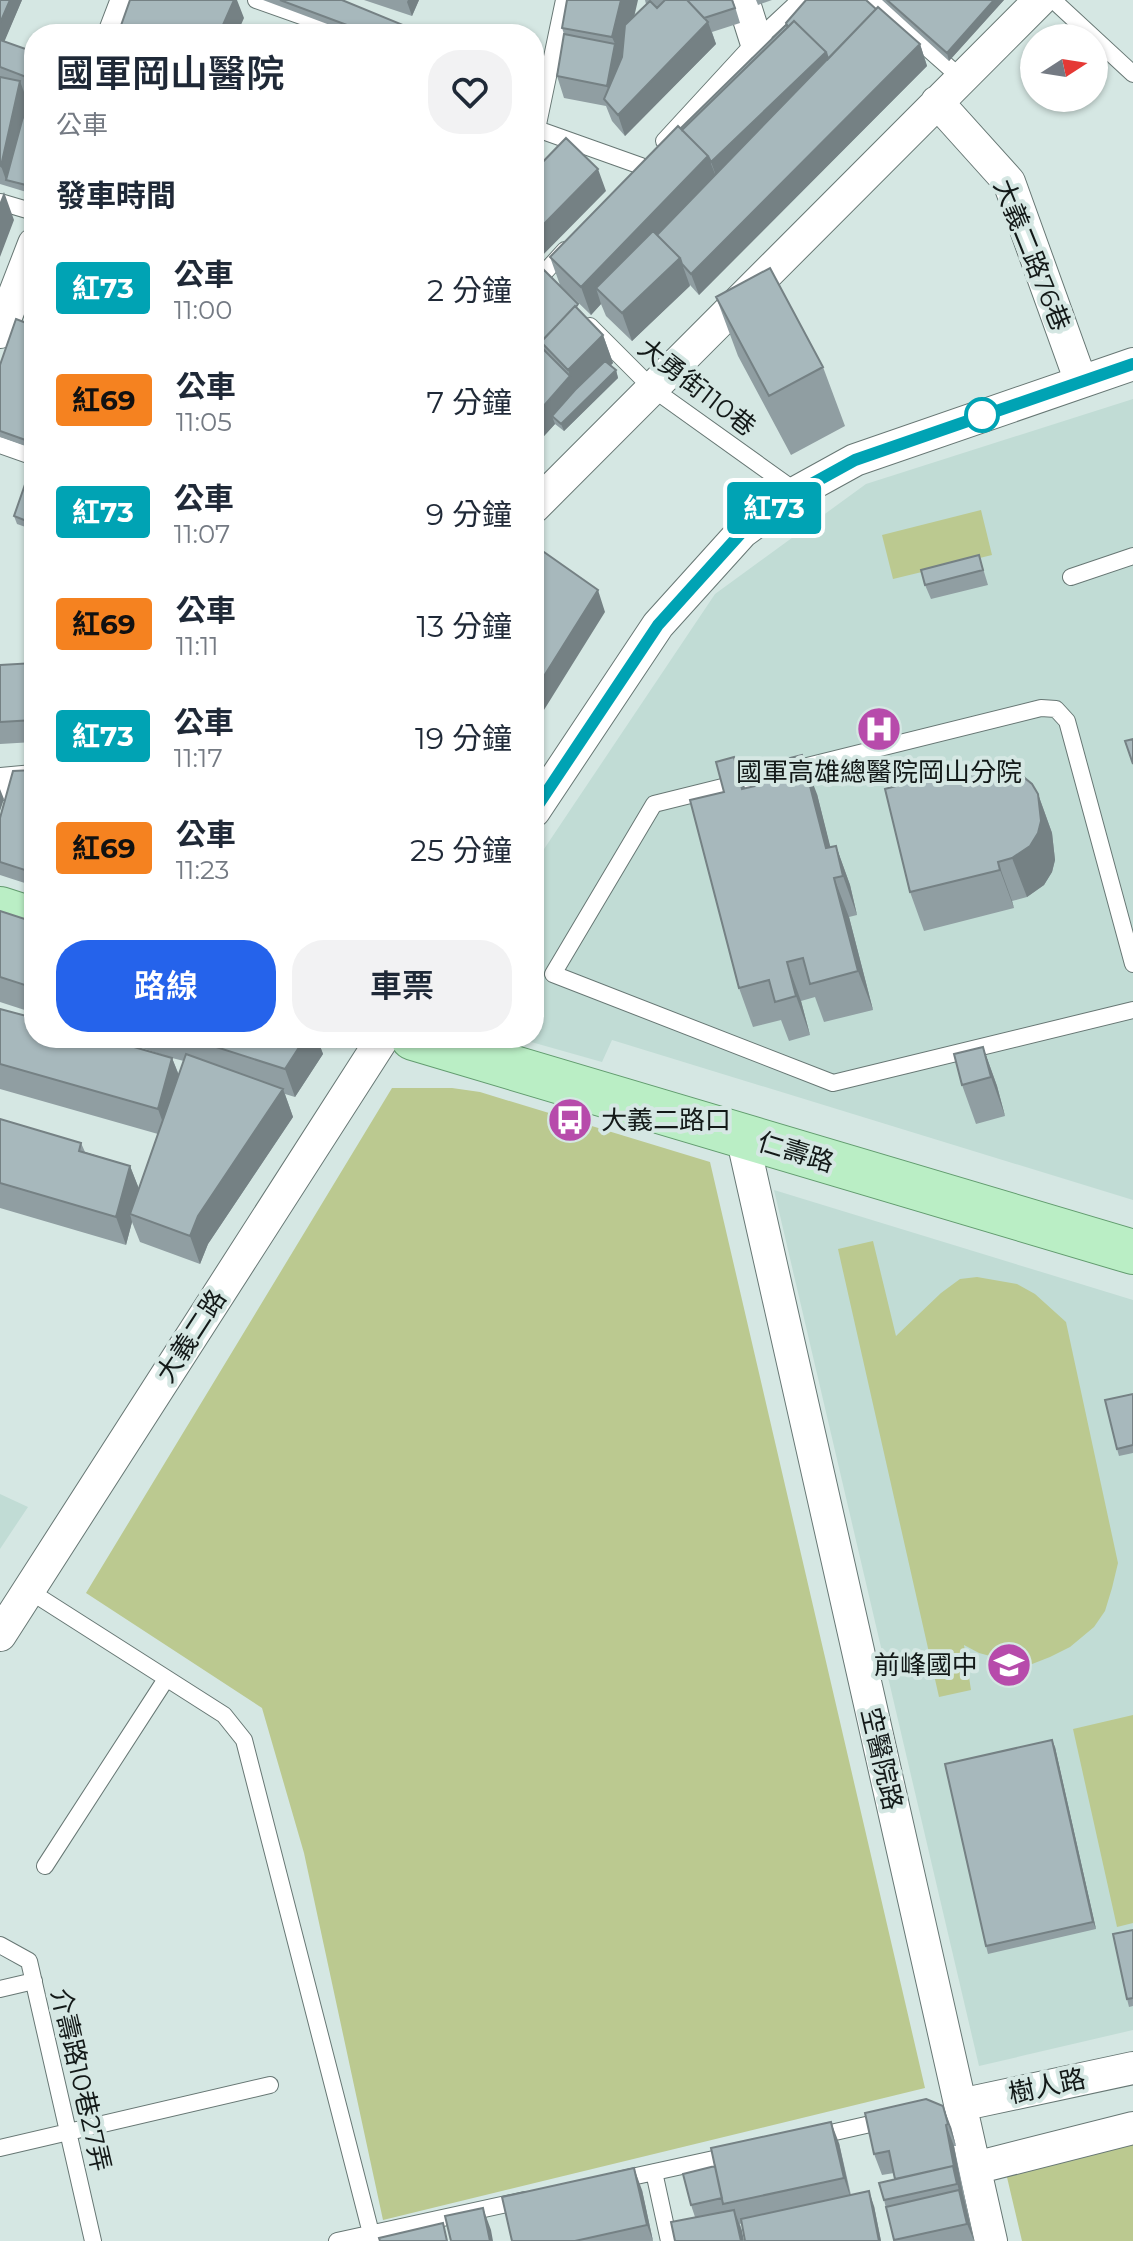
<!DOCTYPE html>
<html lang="zh-TW">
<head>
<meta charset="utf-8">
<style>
	:root { --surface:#fff; --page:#f2f2f3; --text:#1f2937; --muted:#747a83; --accent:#2563eb }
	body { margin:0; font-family:Montserrat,"Noto Sans TC",sans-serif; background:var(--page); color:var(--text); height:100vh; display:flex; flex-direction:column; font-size:30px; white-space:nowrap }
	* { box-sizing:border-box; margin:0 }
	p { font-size:26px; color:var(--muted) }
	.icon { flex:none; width:44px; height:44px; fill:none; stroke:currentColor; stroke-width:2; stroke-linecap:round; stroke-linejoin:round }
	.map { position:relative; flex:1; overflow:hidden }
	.panel { position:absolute; left:24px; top:24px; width:520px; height:1024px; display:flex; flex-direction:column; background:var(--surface); border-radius:32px; box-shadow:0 2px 6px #0004 }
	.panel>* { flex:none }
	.badge { padding:0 16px; border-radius:6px; font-size:28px; line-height:52px }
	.needle { width:52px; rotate:78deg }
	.controls { position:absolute; left:1020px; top:24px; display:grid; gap:16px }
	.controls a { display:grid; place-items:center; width:88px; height:88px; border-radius:50%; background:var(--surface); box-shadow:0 2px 6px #0004; font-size:40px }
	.map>.badge { position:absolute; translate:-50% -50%; box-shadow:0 0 0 4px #fff }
	h2 { padding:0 32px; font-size:30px; line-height:72px }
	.round { display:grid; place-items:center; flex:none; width:84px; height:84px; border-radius:32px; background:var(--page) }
	.overview { display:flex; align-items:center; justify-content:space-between; height:136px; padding:0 32px }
	h1 { font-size:38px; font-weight:600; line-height:60px }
	.cta { display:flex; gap:16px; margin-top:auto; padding:16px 32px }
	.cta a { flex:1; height:92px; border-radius:32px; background:var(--accent); color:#fff; font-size:32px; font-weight:600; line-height:92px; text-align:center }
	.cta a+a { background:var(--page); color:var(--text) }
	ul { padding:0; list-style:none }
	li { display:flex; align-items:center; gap:24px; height:112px; padding:0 32px }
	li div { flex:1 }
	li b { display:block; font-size:30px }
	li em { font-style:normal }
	li .badge { min-width:88px; font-weight:700; text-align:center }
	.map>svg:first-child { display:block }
	.built { fill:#c1dcd5 }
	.green { fill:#bbc990 }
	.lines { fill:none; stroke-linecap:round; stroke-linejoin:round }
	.lane-casing { stroke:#677774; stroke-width:18 }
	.street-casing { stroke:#677774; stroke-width:34 }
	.primary-casing { stroke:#629c6f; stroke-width:46 }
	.lane { stroke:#fff; stroke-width:16 }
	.street { stroke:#fff; stroke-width:32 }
	.primary { stroke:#baeec5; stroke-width:44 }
	.wall { fill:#909ea2; fill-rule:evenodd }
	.shaded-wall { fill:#758184 }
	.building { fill:#a7b8bc; stroke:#758184; stroke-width:2 }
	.line-casing { stroke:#fff; stroke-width:18 }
	.line { stroke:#00a3b4; stroke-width:12 }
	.stop-dot { fill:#fff; stroke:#00a3b4; stroke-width:4 }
	.labels { text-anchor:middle; stroke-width:8; stroke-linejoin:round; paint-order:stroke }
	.street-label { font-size:26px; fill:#131918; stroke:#d5e7e3 }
	.poi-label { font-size:26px; fill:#131918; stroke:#d5e7e3 }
</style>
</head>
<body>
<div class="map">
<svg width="1133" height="2241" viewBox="0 0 1133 2241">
	<rect width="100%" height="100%" fill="#d5e7e3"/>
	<path class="built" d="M1133 399V1200L612 1040 602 1062 517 1038H534V864L715 594 866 484Z
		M774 1190 1133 1300V2030L979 2066Z
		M0 1494 28 1507 0 1549Z"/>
	<path class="green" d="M981 510 992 555 893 579 882 535Z
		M392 1088H452L480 1092 710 1162 925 2088 383 2220 304 1853 262 1708 86 1593Z
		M873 1241 896 1336 941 1293 960 1279 977 1277 1017 1284 1035 1294 1066 1322 1118 1563 1112 1588 1105 1611 1094 1627 1070 1647 1050 1657 1027 1666 979 1653 964 1645 971 1690 939 1697 838 1249Z
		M1133 1715V1923L1117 1927 1073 1729Z
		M1133 2142V2241H1022L1006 2173Z"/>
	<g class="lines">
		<g class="lane-casing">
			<path id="lane" d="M256 0 338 29 336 34
				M564 0 537 129 641 166
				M873 0 961 78
				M1053 0 1133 74
				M664 141 756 41 800 0
				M0 202 34 212
				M534 284 565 250
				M590 326 653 389 797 492
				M0 445 34 457
				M1071 577 1133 556
				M1133 964 1067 721 1056 709 1041 708 654 804 553 974 833 1083 1133 1010
				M28 1590 224 1715 244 1740 373 2241
				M45 1866 166 1679
				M0 1945 29 1961 93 2241
				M0 1989 34 1981
				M813 2137 888 2120
				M0 2148 270 2085
				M654 2172 669 2241
				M618 2180 732 2155
				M337 2241 525 2200"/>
		</g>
		<g class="street-casing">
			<path id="street" d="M743 0 756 41
				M114 34 127 0
				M937 102 1009 182 1081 382
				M0 332 34 244
				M534 507 1040 0
				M0 784 34 781
				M534 811 658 625 742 532 797 492 855 460 1133 364
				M742 1136 991 2241
				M0 1635 383 1038
				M960 2105 1133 2068
				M975 2168 1133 2128"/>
		</g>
		<g class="primary-casing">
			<path id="primary" d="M0 909 34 920
				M413 1038 1133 1252"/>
		</g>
		<use href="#lane" class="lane"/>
		<use href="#street" class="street"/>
		<use href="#primary" class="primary"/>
	</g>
	<path class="wall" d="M0 0H22L4 41 34 52V98L25 95 28 103 25 117 34 120 33 194 0 184Z
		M263 0H342L406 33 405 34H354Z
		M364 0H419L412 16Z
		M645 0H733L740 23 712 32 716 44 625 136 612 121 606 106 564 98 557 76 564 34 562 28 634 16 646 4Z
		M756 0H772L758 5Z
		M882 0H1004L949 61Z
		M876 9 920 44 927 66 699 295 690 285 632 341 606 316 601 304 591 315 560 285 550 257 681 128Z
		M534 280 581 312 603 335 613 363 610 366 616 370 618 378 564 431 555 424 534 447Z
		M716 297 823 367 845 426 791 455 738 356Z
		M34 326V449L0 437V365Z
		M34 475V530L17 524 14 516Z
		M979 555 988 585 931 599 925 585Z
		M34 663V742L0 744V665Z
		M34 770V886L0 875V818Z
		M975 773 1038 794 1052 833 1055 860 1052 872 1044 885 1027 897 1012 901 1014 908 924 931 910 892Z
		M745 789 817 794 830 847 836 846 850 885 857 915 849 917 873 1010 824 1022 815 997 801 1001 810 1035 789 1041 781 1020 753 1027 739 988Z
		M0 911 34 922V1013L0 1002Z
		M0 1009 169 1057 112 1038H317L323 1054 295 1097 285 1094 293 1117 208 1244 200 1264 140 1242 132 1222 126 1245 0 1208V1119L81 1143 85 1152 130 1166 139 1189 158 1134 0 1089ZM172 1058 184 1061 179 1075Z
		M983 1047 997 1086 1005 1116 976 1124 962 1085Z
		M1133 1394V1453L1119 1456 1117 1449Z
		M1055 1747 1096 1929 988 1954 986 1946Z
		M1133 1930V2006L1129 2007 1127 1999Z
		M926 2099 951 2127 956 2146H954L974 2241H894L884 2200 895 2179 894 2173 882 2175 874 2154Z
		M839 2143 851 2195 874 2206 881 2241H745L742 2223 740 2224 742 2231 695 2217 691 2205Z
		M642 2190 653 2241H512Z"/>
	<path class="shaded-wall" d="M10 0H22L0 52V23Z
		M234 0H237L244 18 237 34H219Z
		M408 0H419L412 16 407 2Z
		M621 0H638L623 65 615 107 607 86 615 44 612 37Z
		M994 0H1004L949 61 947 53Z
		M708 22 716 44 625 136 618 115Z
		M920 44 927 66 699 295 691 274Z
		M826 52 834 74 719 184 711 162Z
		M20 81 28 103 10 181 6 180 1 166Z
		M708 156 719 184 596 288 601 304 591 315 581 287Z
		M598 169 606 191 534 264V234Z
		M34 174V191L33 194 30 186Z
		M4 192 14 220 0 257V202Z
		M680 258 690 286 632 341 622 313Z
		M603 335 613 363 578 398 552 416 555 424 534 447V417L570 376 568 370Z
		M534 341 541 343 549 364 534 380Z
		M616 370 618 378 564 431 561 424Z
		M598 590 605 612 534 726V692Z
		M802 755 817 794 838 877 826 848Z
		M734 757 748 796 742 789Z
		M0 789 4 799 0 811Z
		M1038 794 1052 833 1055 860 1052 872 1044 885 1027 897 1012 858Z
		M836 846 850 885 857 915 843 876Z
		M998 862 1012 901 1014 908 1000 870Z
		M834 878 849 917 873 1010 858 971Z
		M787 962 801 1001 810 1035 796 996Z
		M305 1038H317L323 1054 295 1097 285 1069Z
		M983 1047 997 1086 1005 1116 991 1077Z
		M172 1058 183 1086 168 1137 158 1109Z
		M283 1089 293 1117 208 1244 200 1264 190 1236 198 1216Z
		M130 1166 141 1194 130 1214 132 1222 126 1245 116 1217Z
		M1052 1740 1055 1747 1096 1929 1093 1922Z
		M943 2106 951 2127 956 2146 948 2124Z
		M831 2122 839 2143 851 2199 844 2178Z
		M946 2125 954 2146 963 2194 955 2172Z
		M953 2166 963 2194 974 2241 967 2224Z
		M634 2168 642 2190 653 2241 647 2225Z
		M869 2191 874 2206 881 2241H879Z
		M483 2208 491 2230 493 2241H490Z
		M734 2210 742 2231 744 2241H741Z"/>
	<path class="building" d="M0 0H10L0 23Z
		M130 0H234L219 34H118Z
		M280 0H342L403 25 401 34H371Z
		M567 0H621L612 37 562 28Z
		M665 0H687L708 22 618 115 604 99 622 57 625 25 650 1 657 8Z
		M687 0H732L735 8 704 18Z
		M806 0H866L876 9 828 59 826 52 794 21 788 27 786 23Z
		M887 0H994L947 53Z
		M878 7 920 44 691 274 682 264 680 258 657 235Z
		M794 21 826 52 711 162 708 156 682 130Z
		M786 25 788 27 682 130 681 128Z
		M564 34 615 44 607 86 557 76Z
		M0 40 34 52V80L0 67Z
		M0 77 20 81 1 166 0 165Z
		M23 117 34 120V174L30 186 6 180Z
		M678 126 708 156 581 287 550 257Z
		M566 138 598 169 534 234V171Z
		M653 231 680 258 622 313 596 288Z
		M770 268 823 367 769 396 716 297Z
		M544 270 578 304 576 307 575 306 537 346 534 339V280Z
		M575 306 603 335 568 370 541 342Z
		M16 319 34 326V443L0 431V365Z
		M543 349 570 376 534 417V358Z
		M605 361 616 370 561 424 552 416 575 390Z
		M29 473 34 475V524L14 516Z
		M534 545 598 590 534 692Z
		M979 555 983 570 925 585 921 570Z
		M34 663V720L0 722V665Z
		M1133 739V764L1125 741Z
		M802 755 826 848 836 846 843 876 834 878 858 971 810 984 803 958 787 962 796 996 775 1002 769 980 739 988 690 800 724 792 716 762 734 757 742 789 755 786 751 768Z
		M972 765 975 773 1001 768 1021 775 1032 784 1038 794 1041 821 1038 833 1030 846 1012 858 998 862 1000 870 910 892 885 789Z
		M34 770V873L0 862V818L13 771Z
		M0 911 34 922V988L0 977Z
		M0 1009 34 1018V1038H103L172 1058 158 1109 0 1064Z
		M188 1038H305L285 1069Z
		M983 1047 991 1077 962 1085 954 1054Z
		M186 1054 283 1089 198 1216 190 1236 130 1214Z
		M0 1119 81 1143 79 1151 130 1166 116 1217 0 1183Z
		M1133 1394V1445L1117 1449 1105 1400Z
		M1052 1740 1093 1922 986 1946 945 1764Z
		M1133 1930V1998L1127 1999 1113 1934Z
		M926 2099 943 2106 948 2124 946 2125 955 2172 953 2166 895 2179 889 2151 874 2154 865 2113Z
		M831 2122 844 2178 723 2204 711 2148Z
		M715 2166 722 2198 691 2205 683 2174Z
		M953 2166 957 2184 884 2200 879 2183Z
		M634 2168 647 2225 575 2241H512L502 2197Z
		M959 2190 967 2224 894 2240 886 2207Z
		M869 2191 879 2241H745L741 2219Z
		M483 2208 490 2241H451L445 2216Z
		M734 2210 741 2241H675L671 2222Z
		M443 2223 447 2241H380L379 2238Z"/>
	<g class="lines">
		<g class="line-casing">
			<path id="line" d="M534 811 658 625 742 532 797 492 855 460 1133 364"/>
		</g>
		<use href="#line" class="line"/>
	</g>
	<defs>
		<g id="hospital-disc" transform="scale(2.3)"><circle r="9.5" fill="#b74bab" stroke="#d5e7e3"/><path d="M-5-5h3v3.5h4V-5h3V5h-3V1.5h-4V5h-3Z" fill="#fff"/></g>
		<g id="bus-disc" transform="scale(2.3)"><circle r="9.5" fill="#b74bab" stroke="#d5e7e3"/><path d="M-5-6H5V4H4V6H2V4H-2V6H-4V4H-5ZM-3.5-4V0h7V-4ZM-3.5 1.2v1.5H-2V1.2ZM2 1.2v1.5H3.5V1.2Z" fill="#fff"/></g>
		<g id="school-disc" transform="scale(2.3)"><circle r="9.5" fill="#b74bab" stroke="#d5e7e3"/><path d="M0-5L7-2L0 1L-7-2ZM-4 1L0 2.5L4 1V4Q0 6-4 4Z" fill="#fff"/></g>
	</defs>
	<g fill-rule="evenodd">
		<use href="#hospital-disc" x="879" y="729"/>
		<use href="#bus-disc" x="570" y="1120"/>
		<use href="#school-disc" x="1009" y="1665"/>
	</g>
	<circle class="stop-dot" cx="982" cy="415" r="16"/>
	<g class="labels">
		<g class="street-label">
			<text transform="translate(1032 255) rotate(68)" y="9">大義二路76巷</text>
			<text transform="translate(697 387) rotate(38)" y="9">大勇街110巷</text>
			<text transform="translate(796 1152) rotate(17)" y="9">仁壽路</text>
			<text transform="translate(191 1336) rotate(-57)" y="9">大義二路</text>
			<text transform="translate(882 1759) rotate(77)" y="9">空醫院路</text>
			<text transform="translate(81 2080) rotate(77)" y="9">介壽路10巷27弄</text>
			<text transform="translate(1047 2086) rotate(-12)" y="9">樹人路</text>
		</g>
		<g class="poi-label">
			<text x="879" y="781">國軍高雄總醫院岡山分院</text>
			<text x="601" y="1129" text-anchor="start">大義二路口</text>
			<text x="978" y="1674" text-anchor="end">前峰國中</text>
		</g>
	</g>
</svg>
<div class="controls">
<a><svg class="needle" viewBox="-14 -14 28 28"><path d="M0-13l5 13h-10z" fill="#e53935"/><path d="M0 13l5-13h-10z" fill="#747a83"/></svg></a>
</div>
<b class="badge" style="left:774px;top:508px;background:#00a3b4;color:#fff">紅73</b>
<section class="panel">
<div class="overview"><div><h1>國軍岡山醫院</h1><p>公車</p></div><a class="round"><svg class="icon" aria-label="heart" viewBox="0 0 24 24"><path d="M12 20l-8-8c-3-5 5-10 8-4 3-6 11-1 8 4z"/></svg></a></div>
<h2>發車時間</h2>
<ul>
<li><span class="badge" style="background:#00a3b4;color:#fff">紅73</span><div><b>公車</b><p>11:00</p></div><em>2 分鐘</em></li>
<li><span class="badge" style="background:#f58220;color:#111">紅69</span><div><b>公車</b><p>11:05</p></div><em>7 分鐘</em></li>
<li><span class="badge" style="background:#00a3b4;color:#fff">紅73</span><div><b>公車</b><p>11:07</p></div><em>9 分鐘</em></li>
<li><span class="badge" style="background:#f58220;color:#111">紅69</span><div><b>公車</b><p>11:11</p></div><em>13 分鐘</em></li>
<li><span class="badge" style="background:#00a3b4;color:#fff">紅73</span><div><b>公車</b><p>11:17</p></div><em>19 分鐘</em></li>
<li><span class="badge" style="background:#f58220;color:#111">紅69</span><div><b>公車</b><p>11:23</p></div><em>25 分鐘</em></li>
</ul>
<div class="cta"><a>路線</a><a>車票</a></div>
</section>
</div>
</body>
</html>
